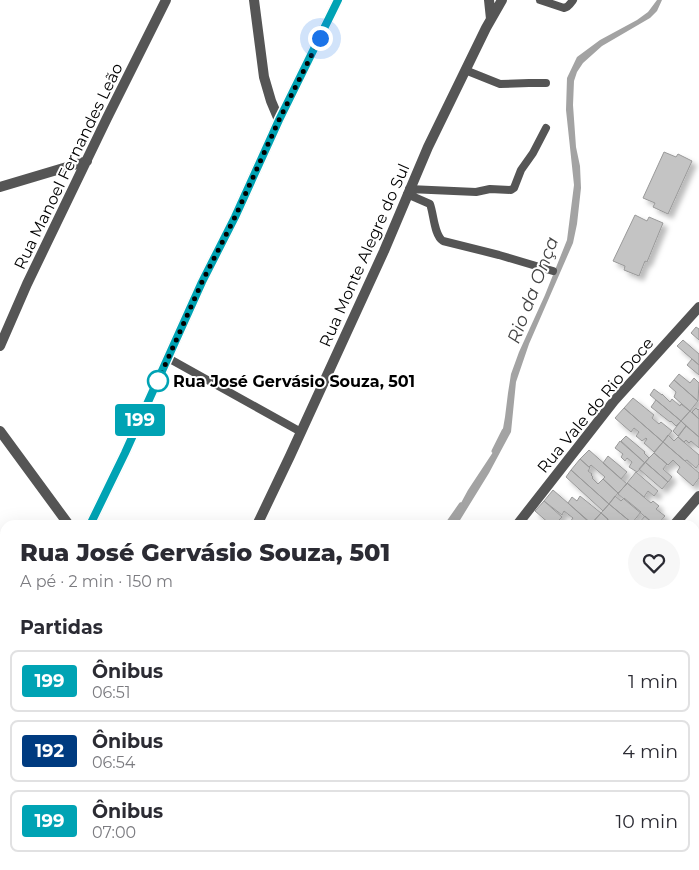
<!DOCTYPE html>
<html lang="pt">
<head>
<meta charset="utf-8">
<style>
	:root { --surface:#fff; --page:#f7f7f7; --text:#2b2b33; --muted:#7c7c81; --line:#e1e1e2 }
	body { margin:0; font-family:Montserrat,sans-serif; background:var(--page); color:var(--text); height:100vh; display:flex; flex-direction:column; font-size:19px; white-space:nowrap }
	* { box-sizing:border-box; margin:0 }
	p { font-size:16px; color:var(--muted) }
	.icon { flex:none; width:28px; height:28px; fill:none; stroke:currentColor; stroke-width:2; stroke-linecap:round; stroke-linejoin:round }
	.map { position:relative; flex:1; overflow:hidden }
	.sheet { position:absolute; left:0px; top:520px; width:700px; height:350px; display:flex; flex-direction:column; background:var(--surface); border-radius:15px 15px 0 0; box-shadow:0 5px 20px #0002 }
	.sheet>* { flex:none }
	.badge { padding:0 10px; border-radius:4px; font-size:18px; line-height:32px }
	.you { position:absolute; width:25px; height:25px; margin:-12px; border:4px solid #fff; border-radius:50%; background:#1a73e8; box-shadow:0 0 0 8px #1a73e833 }
	.map>.badge { position:absolute; translate:-50% -50%; box-shadow:0 0 0 2px #fff }
	h2 { padding:0 20px; font-size:19px; line-height:45px }
	.round { display:grid; place-items:center; flex:none; width:52px; height:52px; border-radius:26px; background:var(--page) }
	.head { display:flex; align-items:center; justify-content:space-between; height:85px; padding:0 20px }
	h1 { font-size:24px; font-weight:800; line-height:38px }
	ul { padding:0; list-style:none }
	li { display:flex; align-items:center; gap:15px; height:62px; margin:0 10px 8px; padding:0 10px; border:2px solid var(--line); border-radius:8px }
	li div { flex:1 }
	li b { display:block; font-size:19px }
	li em { font-style:normal }
	li .badge { min-width:55px; font-weight:700; text-align:center }
	.map>svg:first-child { display:block }
	.water { fill:#a3a3a3 }
	.lines { fill:none; stroke-linecap:round; stroke-linejoin:round }
	.stream { stroke:#a3a3a3; stroke-width:5 }
	.building { fill:#c4c4c4; stroke:#999; filter:url(#shadow) }
	.service { stroke:#555; stroke-width:8 }
	.minor { stroke:#555; stroke-width:10 }
	.line-casing { stroke:#fff; stroke-width:11 }
	.line { stroke:#00a3b4; stroke-width:8 }
	.walk { stroke:#000; stroke-width:5; stroke-dasharray:0 9 }
	.stop-dot { fill:#fff; stroke:#00a3b4; stroke-width:2.5 }
	.labels { text-anchor:middle; stroke-width:4; stroke-linejoin:round; paint-order:stroke }
	.street-label { font-size:16px; fill:#000; stroke:#fff }
	.stop-label { font-size:16px; font-weight:bold; fill:#000; stroke:#fff; text-anchor:start }
	.water-label { font-size:18px; font-style:italic; fill:#444; stroke:#fff }
</style>
</head>
<body>
<div class="map">
<svg width="699" height="870" viewBox="0 0 699 870">
	<defs>
		<filter id="shadow"><feDropShadow dx="4.5" dy="4.5" stdDeviation="2.5" flood-color="#0004"/></filter>
	</defs>
	<rect width="100%" height="100%" fill="#fff"/>
	<path class="water" d="M657 0H662L657 11 650 18 602 46 583 63 577 72 574 81 573 105 576 147 580 166 581 188 577 224 573 243 529 344 516 382 511 432 489 473 457 525H449L468 490 501 440 505 417 508 393 511 374 519 352 545 295 567 240 574 185 566 110 567 78 577 57 600 40 637 20 648 12Z"/>
	<g class="lines">
		<path class="stream" d="M494 451 504 431
			M447 525 461 505"/>
	</g>
	<path class="building" d="M664 152 676 157 678 154 692 161 668 214 653 207 655 203 643 198Z
		M635 215 647 221 649 217 663 223 647 262 645 261 639 276 624 270 625 266 613 261Z
		M696 327 699 329V340L691 333Z
		M683 340 699 354V365L677 346Z
		M692 359 699 365V375L687 365Z
		M679 374 690 383 694 378 699 383 698 401 674 380Z
		M674 380 698 401 690 411 674 397 676 392 669 386Z
		M654 389 662 395V394L670 402 672 399 680 406 681 404 690 411 681 421 650 395Z
		M633 398 654 415 652 418 659 424 661 422 672 431 663 442 624 408Z
		M656 400 681 421 676 426 671 421 670 422 651 407Z
		M624 408 663 442 654 452 644 443 647 439 646 438 642 441 636 436 639 432 634 428 631 432 615 418Z
		M696 408 698 410 699 409V419L692 412Z
		M690 411 699 419V437L681 421Z
		M681 421 686 426 678 436 673 431Z
		M686 426 699 437V448L691 441 689 443 686 440 684 442 678 437Z
		M668 435 674 441 678 437 699 455V464L696 468 687 460 685 461 663 442Z
		M626 436 645 452 644 453 649 458 645 463 621 441Z
		M620 441 645 463 637 472 629 467 632 462 627 458 625 461 621 457 623 454 615 448Z
		M663 442 699 473V478L693 486 677 472 680 467 673 460 668 465 654 453Z
		M589 450 627 484 618 493 603 479 605 477 591 465 589 467 580 459Z
		M654 453 667 464 663 469 672 477 668 482 645 462Z
		M608 456 627 472 621 479 603 463Z
		M580 459 590 468 588 471 592 474 591 475 593 477 592 478 598 484 603 479 618 493 609 504 571 470Z
		M645 462 668 482 662 489 639 469Z
		M571 470 609 504 603 511 566 477Z
		M636 472 658 491 654 496 648 491 644 497 627 483Z
		M627 483 651 503 653 501 659 506 656 509 665 516 657 525H655L618 494Z
		M553 490 592 524 591 525H572L569 523 573 518 564 511 562 515 544 501Z
		M580 496 601 513 591 524 568 503 572 497 577 501Z
		M615 496 621 501 624 498 641 512 632 523 609 504Z
		M544 501 562 517 558 521 563 525H551L535 511Z
		M609 504 632 523 634 525H614L601 513Z
		M601 513 608 519 603 524 604 525H593L591 524Z
		M645 516 655 525H640L638 524Z
		M699 624V660L695 664V629Z
		M699 787V820L695 825V792Z
		M699 838V856L695 861V843Z
		M431 865H462L468 870H437Z
		M473 865H501L497 870H469Z
		M593 865H651L658 870H625L620 866 618 870H589Z"/>
	<g class="lines">
		<path class="service" d="M540 0 564 8C569 7 570 4 573 0
			M465 70 500 84 529 83H546
			M409 189 476 192 490 189 511 190 514 188 521 170 533 153 546 128
			M407 194 430 204C434 215 434 235 443 241L499 255 553 271
			M168 358 301 432"/>
		<path class="minor" d="M254 0 264 77 271 101 279 120
			M489 0 491 19
			M0 187 87 161
			M0 346 27 284 107 118 166 0
			M0 431 69 525
			M90 525 125 453 202 282 235 217 279 120 338 0
			M257 525 290 456 384 251 428 147 486 28 502 0
			M517 525 614 401 699 307
			M674 525 699 496
			M0 708 5 700
			M695 731 699 734
			M72 870 76 865"/>
	</g>
	<g class="lines">
		<g class="line-casing">
			<path id="line" d="M90 525 125 453 202 282 235 217 279 120 338 0"/>
		</g>
		<use href="#line" class="line"/>
		<path class="walk" d="M158 381 202 282 235 217 279 120 320 38"/>
	</g>
	<circle class="stop-dot" cx="158" cy="381" r="10"/>
	<g class="labels">
		<g class="street-label">
			<text transform="translate(68 166) rotate(-64)" y="6">Rua Manoel Fernandes Leão</text>
			<text transform="translate(364 255) rotate(-66)" y="6">Rua Monte Alegre do Sul</text>
			<text transform="translate(595 405) rotate(-50)" y="6">Rua Vale do Rio Doce</text>
		</g>
		<g class="stop-label">
			<text x="173" y="387">Rua José Gervásio Souza, 501</text>
		</g>
		<g class="water-label">
			<text transform="translate(533 290) rotate(-69)" y="6">Rio da Onça</text>
		</g>
	</g>
</svg>
<div class="you" style="left:320px;top:38px"></div>
<b class="badge" style="left:140px;top:420px;background:#00a3b4;color:#fff">199</b>
<section class="sheet">
<div class="head"><div><h1>Rua José Gervásio Souza, 501</h1><p>A pé · 2 min · 150 m</p></div><a class="round"><svg class="icon" aria-label="heart" viewBox="0 0 24 24"><path d="M12 20l-8-8c-3-5 5-10 8-4 3-6 11-1 8 4z"/></svg></a></div>
<h2>Partidas</h2>
<ul>
<li><span class="badge" style="background:#00a3b4;color:#fff">199</span><div><b>Ônibus</b><p>06:51</p></div><em>1 min</em></li>
<li><span class="badge" style="background:#003b80;color:#fff">192</span><div><b>Ônibus</b><p>06:54</p></div><em>4 min</em></li>
<li><span class="badge" style="background:#00a3b4;color:#fff">199</span><div><b>Ônibus</b><p>07:00</p></div><em>10 min</em></li>
</ul>
</section>
</div>
</body>
</html>
